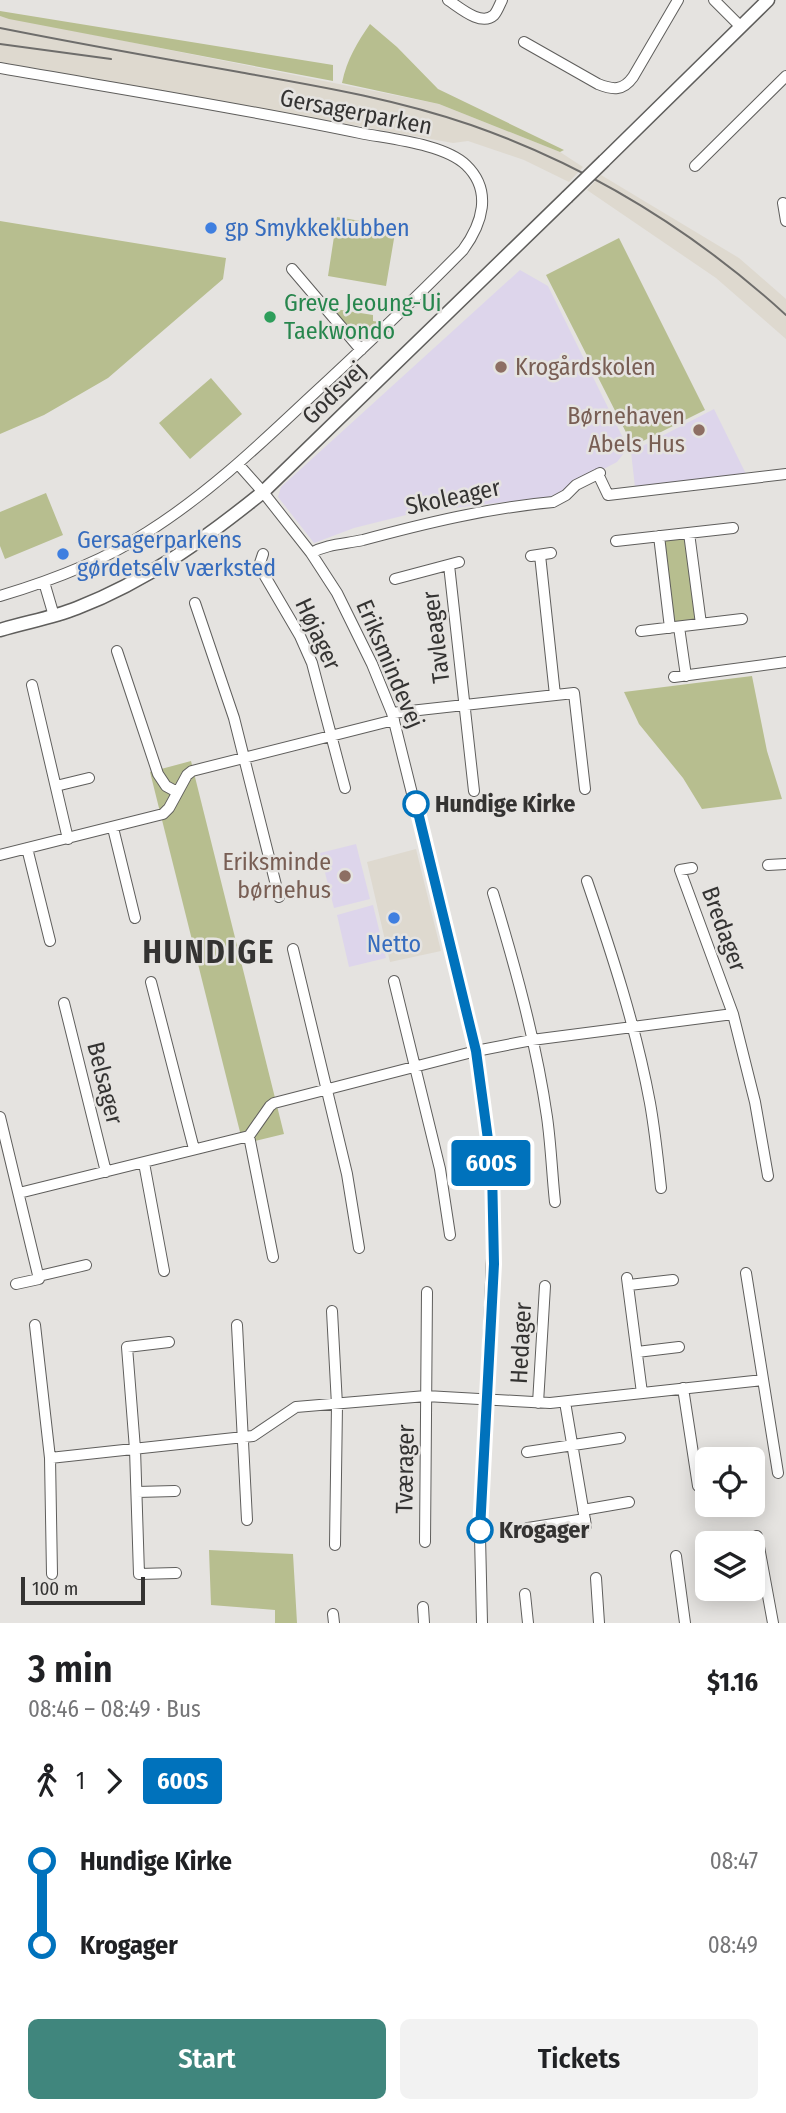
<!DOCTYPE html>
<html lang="en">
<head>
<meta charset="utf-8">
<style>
	:root { --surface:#fff; --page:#f2f2f2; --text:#202124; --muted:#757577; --accent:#40867d }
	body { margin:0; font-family:"Fira Sans Condensed",sans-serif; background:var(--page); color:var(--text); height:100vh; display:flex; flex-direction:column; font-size:26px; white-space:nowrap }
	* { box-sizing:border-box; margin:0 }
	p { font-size:23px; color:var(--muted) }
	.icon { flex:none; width:38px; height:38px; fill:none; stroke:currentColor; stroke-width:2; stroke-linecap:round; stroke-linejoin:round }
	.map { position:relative; height:1623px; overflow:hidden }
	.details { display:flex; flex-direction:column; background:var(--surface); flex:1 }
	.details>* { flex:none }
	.badge { padding:0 14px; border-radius:5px; font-size:24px; line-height:46px }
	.fabs { position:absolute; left:695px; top:1447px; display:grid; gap:14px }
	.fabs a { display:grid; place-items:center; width:70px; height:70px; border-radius:10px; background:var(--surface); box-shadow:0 4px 18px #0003; font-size:35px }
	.scale { position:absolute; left:21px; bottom:18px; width:124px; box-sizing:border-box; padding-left:7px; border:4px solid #343332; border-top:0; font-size:19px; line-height:24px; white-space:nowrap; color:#343332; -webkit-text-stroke:5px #e5e3e0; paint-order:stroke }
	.map>.badge { position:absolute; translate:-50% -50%; box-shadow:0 0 0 4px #fff }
	.legs { display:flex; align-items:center; gap:10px; height:77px; padding:0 28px; font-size:23px }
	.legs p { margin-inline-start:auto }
	.overview { display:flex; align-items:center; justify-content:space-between; height:119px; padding:0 28px }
	h1 { font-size:38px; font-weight:600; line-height:52px }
	.cta { display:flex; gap:14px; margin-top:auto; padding:14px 28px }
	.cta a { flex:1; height:80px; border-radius:10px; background:var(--accent); color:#fff; font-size:28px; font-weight:600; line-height:80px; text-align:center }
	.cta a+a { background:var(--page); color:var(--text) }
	ul { padding:0 28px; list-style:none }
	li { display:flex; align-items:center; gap:24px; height:84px; font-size:26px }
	li i { display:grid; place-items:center; width:10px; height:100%; margin:0 9px; background:currentColor }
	li i::after { content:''; width:18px; height:18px; margin:-9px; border:5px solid; border-radius:50%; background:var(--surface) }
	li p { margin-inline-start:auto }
	li:first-child i { background:linear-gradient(#0000 50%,currentColor 0) }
	li:last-child i { background:linear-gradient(currentColor 50%,#0000 0) }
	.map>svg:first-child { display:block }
	.built { fill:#ded9cf }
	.education { fill:#ddd5eb }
	.green { fill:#b7be8f }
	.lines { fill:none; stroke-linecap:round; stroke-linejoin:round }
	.minor-casing { stroke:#5f5e5c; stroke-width:12 }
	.tertiary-casing { stroke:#5f5e5c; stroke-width:15 }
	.minor { stroke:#fff; stroke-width:10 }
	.tertiary { stroke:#fff; stroke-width:12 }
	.tram { stroke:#6e6d6b; stroke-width:2 }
	.tertiary-bridge-casing { stroke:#5f5e5c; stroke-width:15; stroke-linecap:butt }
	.tertiary-bridge { stroke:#fff; stroke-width:12 }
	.line-1-casing { stroke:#fff; stroke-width:16 }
	.line-1 { stroke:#0072bc; stroke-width:10 }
	.shop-dot { fill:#3f7fe0; stroke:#e5e3e0; stroke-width:2.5 }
	.leisure-dot { fill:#2e9e5b; stroke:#e5e3e0; stroke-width:2.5 }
	.education-dot { fill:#8d6e63; stroke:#e5e3e0; stroke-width:2.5 }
	.stop-1-dot { fill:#fff; stroke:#0072bc; stroke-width:3.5 }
	.labels { text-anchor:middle; stroke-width:5; stroke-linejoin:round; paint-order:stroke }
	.street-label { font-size:24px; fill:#343332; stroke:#e5e3e0 }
	.shop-label { font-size:24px; fill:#366cbe; stroke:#e5e3e0; text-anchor:start }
	.leisure-label { font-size:24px; fill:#27864d; stroke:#e5e3e0; text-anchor:start }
	.education-label { font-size:24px; fill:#785e54; stroke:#e5e3e0; text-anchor:end }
	.stop-label { font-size:24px; font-weight:bold; fill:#343332; stroke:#e5e3e0; text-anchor:start }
	.district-label { font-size:32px; font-weight:bold; letter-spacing:2px; fill:#343332; stroke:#e5e3e0 }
</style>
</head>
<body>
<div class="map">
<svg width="786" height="1623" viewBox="0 0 786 1623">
	<rect width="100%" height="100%" fill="#e5e3e0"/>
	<path class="built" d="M0 16 439 104 560 152 583 167 569 182 524 160 468 141 453 143 0 62Z
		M601 175 739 258 786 299V339L716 278 587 190Z
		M416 849 441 951 390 962 367 862Z"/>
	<path class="education" d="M520 270 548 286 628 448 617 462 550 497 418 512 354 528 314 543 278 497 281 487Z
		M714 409 746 474 635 487 631 452Z
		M356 844 370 899 334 908 320 853Z
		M373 905 386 958 349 967 337 915Z"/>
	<path class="green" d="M0 11 333 65V81L9 19 0 16Z
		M370 24 397 47 438 89 564 150 560 152 439 104 342 83C347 59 357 43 370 24Z
		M337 217 396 227 386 286 328 276Z
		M0 221 226 258 223 279 108 378 44 415 0 434Z
		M619 238 705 410 633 446 546 275Z
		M329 308 373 315V321L380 322 359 341Z
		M211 378 242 414 190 459 159 423Z
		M46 493 63 535 5 559 0 546V512Z
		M682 537 686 539 696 617 693 620 677 623 672 620 663 542 667 539Z
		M752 676 767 751 782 799 702 809 683 778 639 724 624 692Z
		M191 761 284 1134 243 1144 150 772Z
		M209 1550 293 1554 297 1623H275V1610L211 1605Z"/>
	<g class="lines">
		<g class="minor-casing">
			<path id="minor" d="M448 0C459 7 481 27 494 15 497 12 500 4 502 0
				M714 0 741 27
				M524 42 598 84C613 90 623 91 633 77L678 0
				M0 68C120 89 241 108 360 133 390 139 444 144 466 165 493 191 482 224 463 250 412 302 359 352 306 401 255 449 205 496 146 533 102 562 50 581 0 596
				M695 166 786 76
				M783 203 786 221
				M292 269 361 350
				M238 464 263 492 311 553 337 593 372 664 392 713 476 1051 492 1169 494 1213 480 1536 482 1623
				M598 474 608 495 786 474
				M689 533 701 624
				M659 536 670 628
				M616 541 733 528
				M311 553C327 544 345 544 363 540 426 523 488 508 553 502L566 495 576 485 600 473
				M263 554 259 566 300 636 312 663 345 788
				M540 555 555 695
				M531 556 551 553
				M449 565 474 791
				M395 579 459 562
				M44 582 54 616
				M195 603 234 718 279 897
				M679 627 686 676
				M641 631 742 619
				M117 651 158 774 166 786 177 792
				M674 677 786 662
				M32 685 68 839
				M392 713 574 693 585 789
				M56 786 89 778
				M113 828 135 918
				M27 848 50 941
				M0 855 163 814 169 808 187 775 192 771 394 720
				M768 865 786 864
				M692 868 680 870 733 1014 755 1102 768 1176
				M587 881C612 954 636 1027 650 1103 655 1131 658 1160 661 1188
				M493 893C515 966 536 1041 547 1117 551 1145 552 1174 555 1202
				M293 949 347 1174 359 1248
				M394 981 440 1169 450 1235
				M151 982 194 1149
				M64 1003 106 1172
				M0 1117 39 1279 16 1284
				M249 1136 273 1257
				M144 1163 164 1271
				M19 1193 249 1136 270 1106 274 1103 476 1051 532 1040 733 1014
				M746 1273 778 1473
				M39 1276 86 1265
				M627 1278 642 1393
				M629 1285 673 1280
				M332 1311 337 1405 335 1545
				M35 1325 50 1458 52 1574
				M237 1325 247 1520
				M169 1342 127 1347 135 1449 139 1574 176 1573
				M637 1352 679 1347
				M683 1388 698 1486
				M565 1402 586 1526
				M538 1403 545 1286
				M527 1452 620 1438
				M50 1458 253 1436 296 1407 426 1396 550 1403 763 1380
				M137 1492 175 1491
				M583 1510 629 1502
				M528 1528 585 1519
				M757 1536 773 1623
				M425 1542 427 1292
				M676 1556 685 1623
				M596 1578 599 1623
				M525 1594 528 1623
				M423 1607 424 1623
				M333 1614 334 1623"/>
		</g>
		<g class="tertiary-casing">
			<path id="tertiary" d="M604 161 768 0
				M0 630C26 622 52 618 77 608 147 581 206 538 263 492L567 197"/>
		</g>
		<use href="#minor" class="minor"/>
		<use href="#tertiary" class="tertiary"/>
		<path class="tram" d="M0 28C80 44 159 58 239 72 318 86 396 99 471 125 588 166 695 232 786 315
			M0 44 111 59"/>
		<g class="tertiary-bridge-casing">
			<path id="tertiary-bridge" d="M567 197 604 161"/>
		</g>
		<use href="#tertiary-bridge" class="tertiary-bridge"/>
	</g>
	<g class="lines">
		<g class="line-1-casing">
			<path id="line-1" d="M416 804 476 1051 492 1169 494 1264 480 1530"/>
		</g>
		<use href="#line-1" class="line-1"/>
	</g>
	<g class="shop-dot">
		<circle cx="211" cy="228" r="7"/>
		<circle cx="63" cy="554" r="7"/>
		<circle cx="394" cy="918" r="7"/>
	</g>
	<circle class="leisure-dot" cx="270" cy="317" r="7"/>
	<g class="education-dot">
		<circle cx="501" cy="367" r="7"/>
		<circle cx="699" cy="430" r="7"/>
		<circle cx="345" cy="876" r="7"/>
	</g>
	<g class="stop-1-dot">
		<circle cx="416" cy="804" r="12"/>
		<circle cx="480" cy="1530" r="12"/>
	</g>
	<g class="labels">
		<g class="street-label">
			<text transform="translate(356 112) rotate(11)" y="8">Gersagerparken</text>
			<text transform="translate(334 393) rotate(-44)" y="8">Godsvej</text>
			<text transform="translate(453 497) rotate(-12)" y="8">Skoleager</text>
			<text transform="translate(318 634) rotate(65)" y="8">Højager</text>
			<text transform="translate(436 637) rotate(-97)" y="8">Tavleager</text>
			<text transform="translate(390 664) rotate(67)" y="8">Eriksmindevej</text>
			<text transform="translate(724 929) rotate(70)" y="8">Bredager</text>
			<text transform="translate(105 1083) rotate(76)" y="8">Belsager</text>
			<text transform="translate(521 1343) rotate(-87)" y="8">Hedager</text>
			<text transform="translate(405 1469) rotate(-89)" y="8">Tværager</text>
		</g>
		<g class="shop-label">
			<text x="225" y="236">gp Smykkeklubben</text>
			<text x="77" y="548">Gersagerparkens<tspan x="77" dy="28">gørdetselv værksted</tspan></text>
			<text x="394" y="952" text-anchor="middle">Netto</text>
		</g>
		<g class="leisure-label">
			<text x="284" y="311">Greve Jeoung-Ui<tspan x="284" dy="28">Taekwondo</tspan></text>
		</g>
		<g class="education-label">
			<text x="515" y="375" text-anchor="start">Krogårdskolen</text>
			<text x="685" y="424">Børnehaven<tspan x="685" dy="28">Abels Hus</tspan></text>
			<text x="331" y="870">Eriksminde<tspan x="331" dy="28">børnehus</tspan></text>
		</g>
		<g class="stop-label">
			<text x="435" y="812">Hundige Kirke</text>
			<text x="499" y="1538">Krogager</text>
		</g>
		<g class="district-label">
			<text x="209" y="963">HUNDIGE</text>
		</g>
	</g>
</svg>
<div class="fabs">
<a><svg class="icon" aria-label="locate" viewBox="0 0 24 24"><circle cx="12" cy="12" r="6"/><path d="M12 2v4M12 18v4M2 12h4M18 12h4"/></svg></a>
<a><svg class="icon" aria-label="layers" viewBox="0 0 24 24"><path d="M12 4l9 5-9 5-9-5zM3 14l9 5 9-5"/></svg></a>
</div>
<div class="scale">100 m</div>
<b class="badge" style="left:491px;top:1163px;background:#0072bc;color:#fff">600S</b>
</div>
<section class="details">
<div class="overview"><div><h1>3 min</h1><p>08:46 – 08:49 · Bus</p></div><b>$1.16</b></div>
<div class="legs"><svg class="icon" aria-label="walk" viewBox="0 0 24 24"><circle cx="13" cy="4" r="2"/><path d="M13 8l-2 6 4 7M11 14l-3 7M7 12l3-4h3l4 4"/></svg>1<svg class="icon" aria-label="forward" viewBox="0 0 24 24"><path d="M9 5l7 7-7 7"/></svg><b class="badge" style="background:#0072bc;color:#fff">600S</b></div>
<ul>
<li><i style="color:#0072bc"></i><b>Hundige Kirke</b><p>08:47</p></li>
<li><i style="color:#0072bc"></i><b>Krogager</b><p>08:49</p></li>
</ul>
<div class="cta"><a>Start</a><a>Tickets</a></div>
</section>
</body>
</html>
